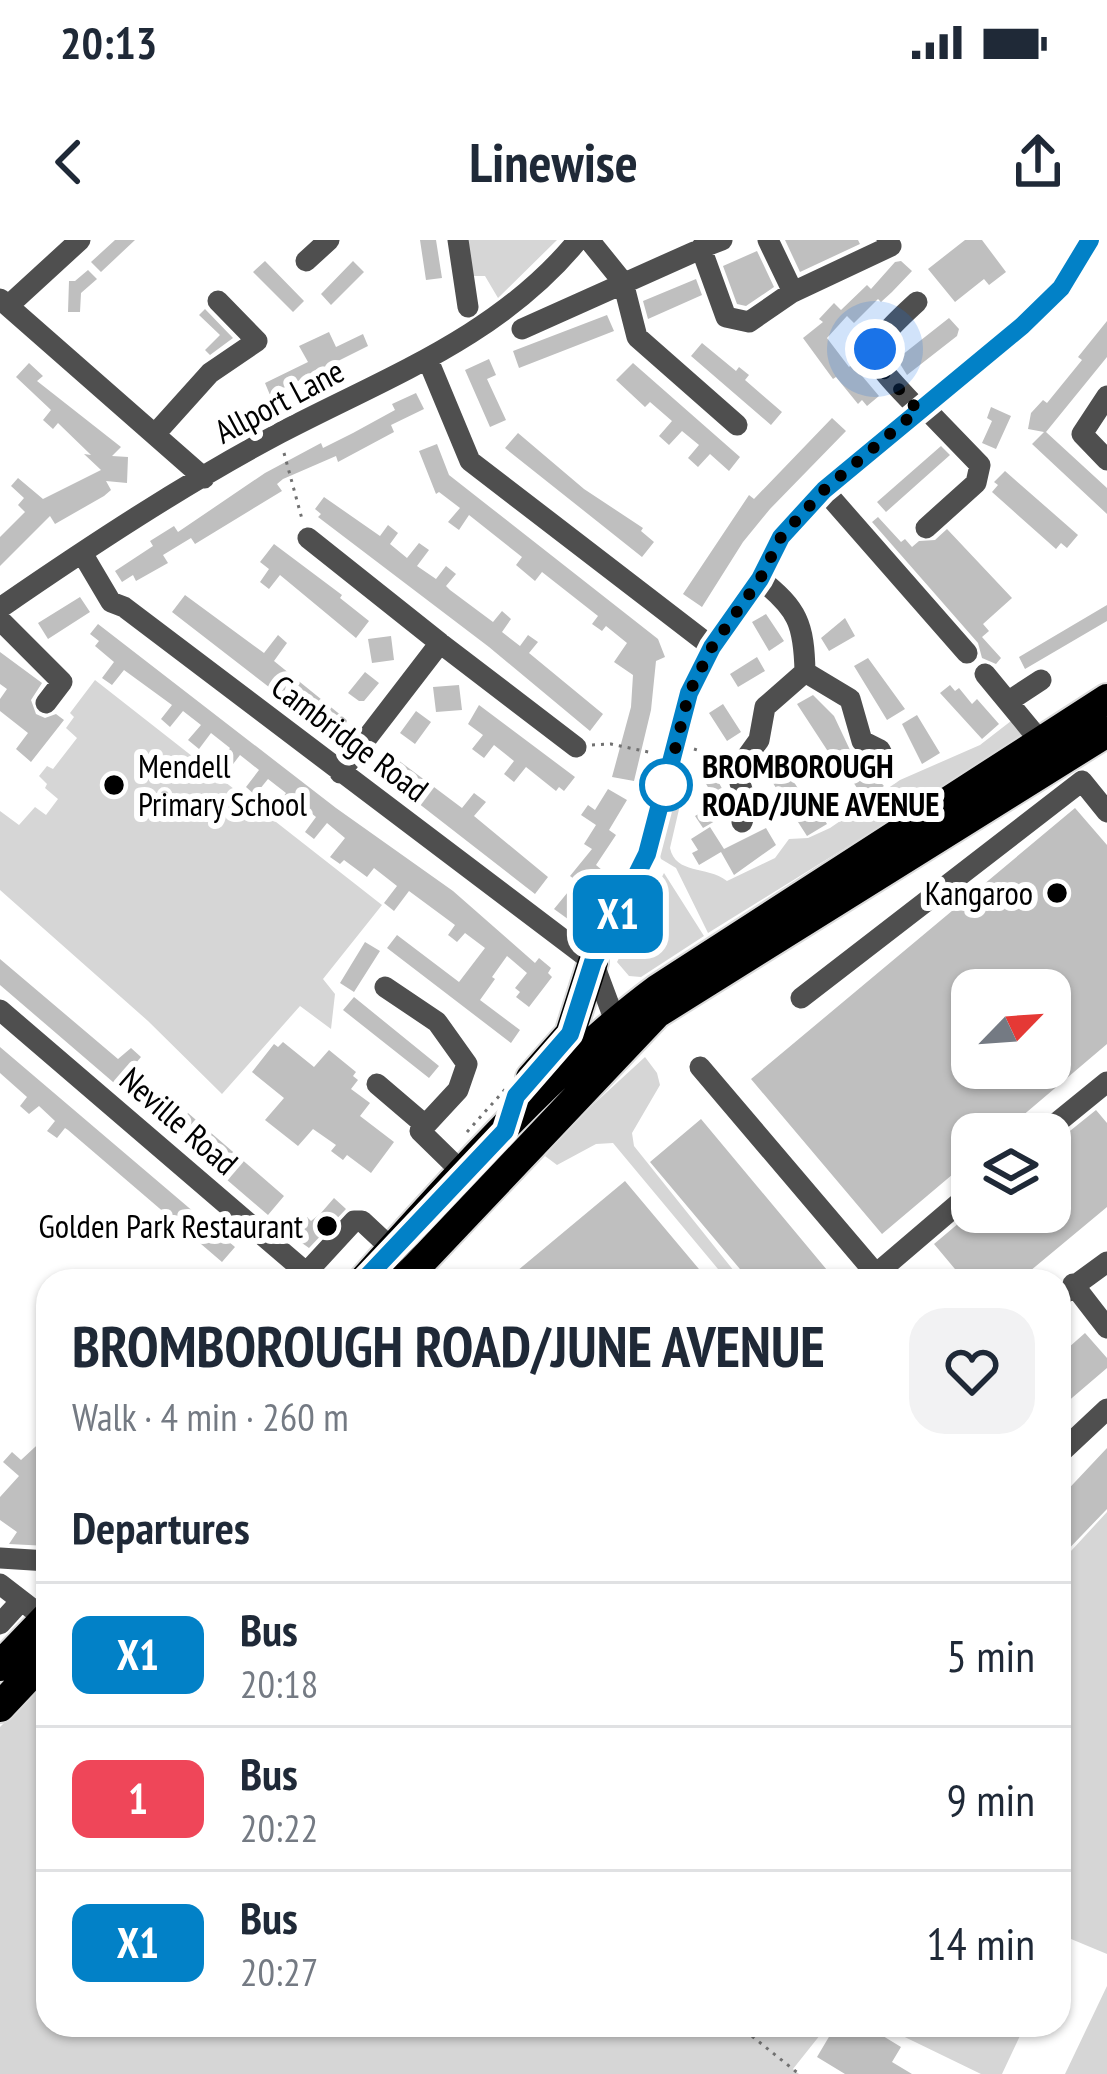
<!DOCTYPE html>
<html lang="en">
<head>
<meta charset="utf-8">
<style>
	:root { --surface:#fff; --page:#f2f2f3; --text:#1f2937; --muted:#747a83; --line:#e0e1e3 }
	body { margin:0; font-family:"PT Sans Narrow",sans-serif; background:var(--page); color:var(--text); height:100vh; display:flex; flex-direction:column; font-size:45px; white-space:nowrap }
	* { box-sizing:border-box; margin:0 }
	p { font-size:39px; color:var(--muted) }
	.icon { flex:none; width:66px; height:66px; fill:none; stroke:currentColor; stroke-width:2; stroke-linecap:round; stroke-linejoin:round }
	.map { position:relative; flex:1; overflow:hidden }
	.side { position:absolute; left:36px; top:1029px; width:1035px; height:768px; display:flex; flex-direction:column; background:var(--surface); border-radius:36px; box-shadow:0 3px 9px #0004 }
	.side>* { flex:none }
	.badge { padding:0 24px; border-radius:18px; font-size:42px; line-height:78px }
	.needle { width:78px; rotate:65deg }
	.tools { position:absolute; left:951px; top:729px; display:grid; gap:24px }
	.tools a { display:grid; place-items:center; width:120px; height:120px; border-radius:24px; background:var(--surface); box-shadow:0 3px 9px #0004; font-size:60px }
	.you { position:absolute; width:60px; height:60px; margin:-30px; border:9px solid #fff; border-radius:50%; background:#1a73e8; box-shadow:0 0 0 18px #1a73e833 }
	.map>.badge { position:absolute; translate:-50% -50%; box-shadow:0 0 0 6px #fff }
	h2 { padding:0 36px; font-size:45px; line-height:108px }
	.round { display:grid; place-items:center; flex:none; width:126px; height:126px; border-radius:36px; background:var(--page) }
	.summary { display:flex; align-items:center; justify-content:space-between; height:204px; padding:0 36px }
	h1 { font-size:57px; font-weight:700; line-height:90px }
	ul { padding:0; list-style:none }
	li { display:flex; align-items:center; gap:36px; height:144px; padding:0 36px; border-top:3px solid var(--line) }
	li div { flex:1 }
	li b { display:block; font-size:45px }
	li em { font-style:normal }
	li .badge { min-width:132px; font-weight:700; text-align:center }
	.status { display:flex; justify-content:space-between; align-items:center; height:84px; padding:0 60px; background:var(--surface); direction:ltr }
	.status svg { height:33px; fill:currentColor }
	header { display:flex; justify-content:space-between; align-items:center; height:156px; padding:0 36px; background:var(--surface); font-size:54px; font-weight:700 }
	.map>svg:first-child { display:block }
	.green { fill:#d6d6d6 }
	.building { fill:#bfbfbf; fill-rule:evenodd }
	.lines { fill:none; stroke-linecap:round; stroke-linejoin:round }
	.highway-casing { stroke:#dbdbdb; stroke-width:34 }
	.path { stroke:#717171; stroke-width:3; stroke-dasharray:3 6; stroke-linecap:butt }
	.minor { stroke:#4f4f4f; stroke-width:21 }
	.highway { stroke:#000; stroke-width:30 }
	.line-casing { stroke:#fff; stroke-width:27 }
	.line { stroke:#0281c7; stroke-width:18 }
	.walk { stroke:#000; stroke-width:12; stroke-dasharray:0 21.6 }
	.poi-dot { fill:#000; stroke:#fff; stroke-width:4.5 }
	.stop-dot { fill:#fff; stroke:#0281c7; stroke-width:6 }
	.labels { text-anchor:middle; stroke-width:12; stroke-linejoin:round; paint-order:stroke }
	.street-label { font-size:33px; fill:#000; stroke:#fff }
	.poi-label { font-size:33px; fill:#000; stroke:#fff; text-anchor:end }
	.stop-label { font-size:33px; font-weight:bold; fill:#000; stroke:#fff; text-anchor:start }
</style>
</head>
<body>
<div class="status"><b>20:13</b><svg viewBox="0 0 49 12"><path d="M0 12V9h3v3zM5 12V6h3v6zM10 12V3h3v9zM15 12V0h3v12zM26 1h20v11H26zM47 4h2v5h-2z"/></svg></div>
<header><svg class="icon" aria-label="back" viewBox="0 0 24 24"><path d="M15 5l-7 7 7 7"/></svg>Linewise<svg class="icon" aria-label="share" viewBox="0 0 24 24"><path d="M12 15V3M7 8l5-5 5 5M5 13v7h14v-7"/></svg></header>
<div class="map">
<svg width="1107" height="1834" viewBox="0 0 1107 1834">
	<rect width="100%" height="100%" fill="#fff"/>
	<path class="green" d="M468 0H557L498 58 485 36H472Z
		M95 440 382 665 323 739 335 754 331 789 300 766 222 854 148 781 0 650V571L19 585 35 567 46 575 58 559 45 548 47 544 39 536 47 526 53 529 77 498 66 488 74 477 70 473Z
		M1011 481 1028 495 708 693 676 628 661 619 658 610 678 535H687L670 608C676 635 706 625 727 641L775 618 789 599 808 598 830 588 900 540 980 505Z
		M664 633 704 696 641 737 629 736 617 722Z
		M645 817 657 833 660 845 632 893 634 906 742 1041H728L613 903 596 904 557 925 545 916 570 886Z
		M1107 1272V1714L1059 1694V1324Z
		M48 1439V1785H828L793 1829 799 1834H0V1487Z
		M1107 1746V1834H1065Z
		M880 1785H1025L1002 1834H981Z"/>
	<path class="building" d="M115 0H135L101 32 91 22Z
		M420 0H436L442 38 426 40Z
		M785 0H858L860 4 800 32Z
		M965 0H982L1006 32 989 45 984 39 955 62 928 29Z
		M757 11 774 47 746 66 737 64 723 26Z
		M265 21 304 61 293 72 253 32Z
		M353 21 364 32 331 65 321 54Z
		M901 21 912 31 892 52 881 62 878 59 854 83 847 76 827 98 849 127 852 124 879 156 867 166 862 160 858 164 836 137 833 139 803 98 823 82 819 79 834 63 841 70 867 45 871 49 895 22Z
		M88 30 97 39 81 53 80 72H68L69 41H75Z
		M696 39 702 55 648 79 643 61Z
		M205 69 233 98 210 115 205 110 220 95 199 75Z
		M607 75 614 91 519 128 513 111Z
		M949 78 959 89 957 96 907 135 897 119Z
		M1107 81V117L1046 192 1107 248V274L1032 204 1044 192 1028 189 1031 173 1043 160 1047 163 1082 120 1078 117Z
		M329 92 336 107 363 94 368 106 270 155 265 143 308 122 299 106Z
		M702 103 736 131 739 127 749 135 745 140 782 172 771 185 691 116Z
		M489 119 496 135 487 139 506 180 490 187 465 130Z
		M29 123 43 136 37 141 121 207 112 216 128 217 127 243 106 241 111 250 104 256 55 284 50 276 0 326V297L25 272 18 265 24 258 11 246 18 238 43 259 101 230 84 214 91 215 58 183 53 189 43 180 51 170 16 137Z
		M633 123 740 217 729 231 710 214 698 227 688 218 699 205 682 191 669 205 659 196 672 181 650 162 645 167 616 140Z
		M416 153 424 169 391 185 394 192 338 222 336 216 283 239 277 244 282 251 195 304 191 298 163 315 168 323 136 341 133 335 122 342 115 331 153 306 150 301 174 286 178 292 265 233 321 203 323 208 353 193 395 170 392 164Z
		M991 167 1011 176 996 209 982 203 992 181 987 178Z
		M832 178 846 191 770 269 743 302 702 367 683 354 749 255 754 259Z
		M518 193 584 249 643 288 641 291 654 302 642 317 505 208Z
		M437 204 449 235 658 399 665 417 656 421 651 470 634 541 612 537 631 467 633 435 614 422 627 403 606 386 602 391 592 384 598 376 542 332 535 341 516 325 522 317 469 275 459 290 448 282 460 268 439 252 436 254 419 211Z
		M941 206 950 215 886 272 877 262Z
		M1005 231 1078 295 1067 308 1061 303 1056 309 992 252 998 245 994 242Z
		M324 257 380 296 388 285 398 293 390 304 407 318 419 303 429 310 417 326 436 339 446 326 456 334 446 346 450 350 493 382 502 371 511 379 502 392 520 406 528 395 538 402 529 413 603 474 590 491 489 407 318 277 321 274 315 269Z
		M878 277 901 302 905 299 912 307 919 301 935 300 947 289 1012 358 983 384 989 391 982 397 1001 418 996 424 982 418 978 403 872 282Z
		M274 304 342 355 340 358 369 381 356 398 280 335 269 349 260 342 269 329 260 322Z
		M185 355 264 413 278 395 287 403 274 421 348 481 335 498 172 372Z
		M80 357 90 372 48 399 38 383Z
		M1107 365V381L1025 429 1019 417Z
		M766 374 784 401 769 411 752 382Z
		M845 378 855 396 829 411 821 398Z
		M98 384 336 568 453 651 535 723 539 718 551 728 548 733 552 737 529 767 516 757 520 752 515 748 527 733 507 716 492 737 495 739 480 760 520 790 511 803 387 708 397 695 459 742 485 708 465 693 457 702 452 698 448 695 455 685 409 651 394 671 384 663 397 646 374 628 367 637 344 620 340 624 330 617 345 598 327 583 314 599 305 592 316 577 296 561 285 575 275 568 286 553 268 539 255 555 246 547 259 530 240 515 227 532 222 528 217 525 230 508 211 493 199 509 188 500 201 485 183 471 170 487 161 479 172 465 124 430 112 445 102 438 114 422 95 406 99 401 90 394Z
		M391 396 394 420 372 423 368 399Z
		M0 412 42 443 31 460 36 474 45 478 56 474 64 480 31 522 16 509 28 493 0 471V459L7 449 0 444Z
		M757 417 765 431 738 447 730 434Z
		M868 418 905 469 887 480 854 426Z
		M365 432 379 443 364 461H359L348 453Z
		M459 445 462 470 436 472 433 447Z
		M950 445 955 451 959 448 972 464 977 459 999 484 982 499 940 453Z
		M813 455 834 476 850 510 884 546 864 559 848 534 844 536 797 464Z
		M723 464 741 492 727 501 709 473Z
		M479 465 575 537 564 551 559 547 556 551 526 527 514 542 504 534 514 521 494 505 484 518 472 509 483 495 468 484Z
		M416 471 431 482 415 504 400 493Z
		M917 475 940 513 922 524 902 484Z
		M386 511 462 568 474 553 486 562 474 576 548 637 535 654 373 528Z
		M773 518 780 531 785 528 806 561 811 558 827 584 807 596 771 540 766 543 757 528Z
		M720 524 725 534V540L719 543 725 554 714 565 722 577 703 588 695 576 707 569 699 555 709 549 701 535Z
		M608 549 627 560 609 590 616 595 596 625 602 630 581 658 587 663 572 682 554 669 577 641 570 636 592 609 584 604 596 585 581 575 588 565 595 570Z
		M1075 568 1107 605V804L1001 894H972V918L882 994 751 839ZM972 750H1050V828H972Z
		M710 587 724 609 766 588 776 605 734 635 721 612 699 625 692 613 698 610 691 599Z
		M365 702 380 711 354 752 340 743Z
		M0 719 118 819 131 808 141 817 130 830 186 876 188 873 284 956 268 975 0 745Z
		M354 757 439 826 429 838 343 770Z
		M283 802 314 827 329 810 356 832 353 836 358 840 351 849 370 863 360 876 394 902 371 933 347 915 343 920 331 911 336 905 313 889 298 906 265 880 284 858 252 832 274 804 278 807Z
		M0 807 235 1007 222 1022 68 890 65 888 57 898 47 891 55 881 39 866 29 874 20 866 27 857 0 833Z
		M1096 870 1107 883V967L1018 1041H965L934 1004 972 972H1050V907Z
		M701 879 832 1036 826 1041H750L650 922Z
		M625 941 709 1041H505Z
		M334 958 346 969 309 1008 278 986 286 976 298 987 307 977 311 981 321 973Z
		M1085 1093 1107 1118V1128L1059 1169V1116Z
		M48 1195V1306L9 1304 17 1292 0 1280V1257L19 1236 3 1222 12 1212 21 1220Z
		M1107 1208V1269L1059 1319V1259Z
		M836 1785H865L901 1807 892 1822 912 1834H845L817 1817Z"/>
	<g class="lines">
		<g class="highway-casing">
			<path id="highway" d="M531 838 570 794 593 722
				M363 1041C451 943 553 827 658 749L1107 459
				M403 1041 657 773 1107 492
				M0 1426 48 1376
				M0 1467 48 1416"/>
		</g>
		<path class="path" d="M284 213 302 279
			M592 505 611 504 653 513
			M694 509 725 519
			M467 892 508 846
			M738 1785 799 1834"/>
		<path class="minor" d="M458 0 468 67
			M589 0 623 42 637 97 737 185
			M722 0 701 8 726 77 749 82 791 53 891 6 887 0
			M768 0 793 52
			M306 21 329 0
			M0 59 204 238
			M917 62C858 116 868 115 918 169
			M8 66 80 0
			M522 89 694 12
			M428 120 470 221 712 407
			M1107 156 1082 194 1107 220
			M923 166 980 225 976 243 926 288
			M156 193 210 133 257 101 218 61
			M824 250 967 413
			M308 298 440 403
			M82 313 111 362 124 367 593 722
			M0 368C90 306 184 244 280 193 387 137 500 96 578 0
			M0 380 62 442 46 463
			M805 432 850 459 862 501 880 510 887 524
			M985 434 1041 502
			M1009 461 1041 440
			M340 533 440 403 576 507
			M742 582 747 566 740 543 741 525 759 500 765 467 805 432C804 384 798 369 760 339
			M385 747 437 782 467 824 458 850 420 891 463 933
			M801 758 1082 541 1107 572
			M0 770 316 1041
			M614 795 615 781 593 722 647 614 689 453 712 407 760 339 781 297 824 250 1004 102 1061 48 1090 0
			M700 827 882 1041
			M377 844 425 885
			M1043 894 1107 842
			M306 1033 354 981H362L392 1009
			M876 1034 972 952
			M1073 1044 1107 1088
			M1059 1057 1107 1022
			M1059 1214 1107 1169
			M0 1318 48 1321
			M0 1344 48 1381
			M0 1384 21 1361"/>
		<use href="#highway" class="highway"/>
	</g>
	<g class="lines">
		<g class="line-casing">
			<path id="line" d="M363 1041 505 891 516 856 570 794 593 722 647 614 689 453 712 407 760 339 781 297 824 250 1022 86 1061 48 1090 0"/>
		</g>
		<use href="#line" class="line"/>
		<path class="walk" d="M666 545 663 558 689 453 712 407 760 339 781 297 824 250 918 170 878 126 875 109"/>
	</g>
	<g class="poi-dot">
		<circle cx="114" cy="545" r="12"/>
		<circle cx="1057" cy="653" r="12"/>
		<circle cx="327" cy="986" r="12"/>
	</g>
	<circle class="stop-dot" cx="666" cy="545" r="24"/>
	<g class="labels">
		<g class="street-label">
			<text transform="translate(279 161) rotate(-28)" y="12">Allport Lane</text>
			<text transform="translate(350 498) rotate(37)" y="12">Cambridge Road</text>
			<text transform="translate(179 881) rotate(41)" y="12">Neville Road</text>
		</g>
		<g class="poi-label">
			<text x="138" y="538" text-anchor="start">Mendell<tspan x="138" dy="38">Primary School</tspan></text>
			<text x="1033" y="665">Kangaroo</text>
			<text x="303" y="998">Golden Park Restaurant</text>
		</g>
		<g class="stop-label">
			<text x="702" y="538">BROMBOROUGH<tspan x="702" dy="38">ROAD/JUNE AVENUE</tspan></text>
		</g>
	</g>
</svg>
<div class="tools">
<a><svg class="needle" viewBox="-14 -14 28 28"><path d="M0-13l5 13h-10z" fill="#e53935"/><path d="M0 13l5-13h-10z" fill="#747a83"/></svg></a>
<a><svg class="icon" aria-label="layers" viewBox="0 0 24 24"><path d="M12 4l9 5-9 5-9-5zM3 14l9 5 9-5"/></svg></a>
</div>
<div class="you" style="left:875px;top:109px"></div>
<b class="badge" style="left:618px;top:674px;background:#0281c7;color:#fff">X1</b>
<section class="side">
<div class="summary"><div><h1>BROMBOROUGH ROAD/JUNE AVENUE</h1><p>Walk · 4 min · 260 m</p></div><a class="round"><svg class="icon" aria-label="heart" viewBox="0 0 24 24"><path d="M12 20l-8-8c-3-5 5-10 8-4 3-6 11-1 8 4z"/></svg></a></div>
<h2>Departures</h2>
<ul>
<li><span class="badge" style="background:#0281c7;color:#fff">X1</span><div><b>Bus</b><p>20:18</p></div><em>5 min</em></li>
<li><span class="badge" style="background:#ef4659;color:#fff">1</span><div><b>Bus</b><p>20:22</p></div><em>9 min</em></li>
<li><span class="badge" style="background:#0281c7;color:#fff">X1</span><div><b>Bus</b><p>20:27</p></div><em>14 min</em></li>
</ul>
</section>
</div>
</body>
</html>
